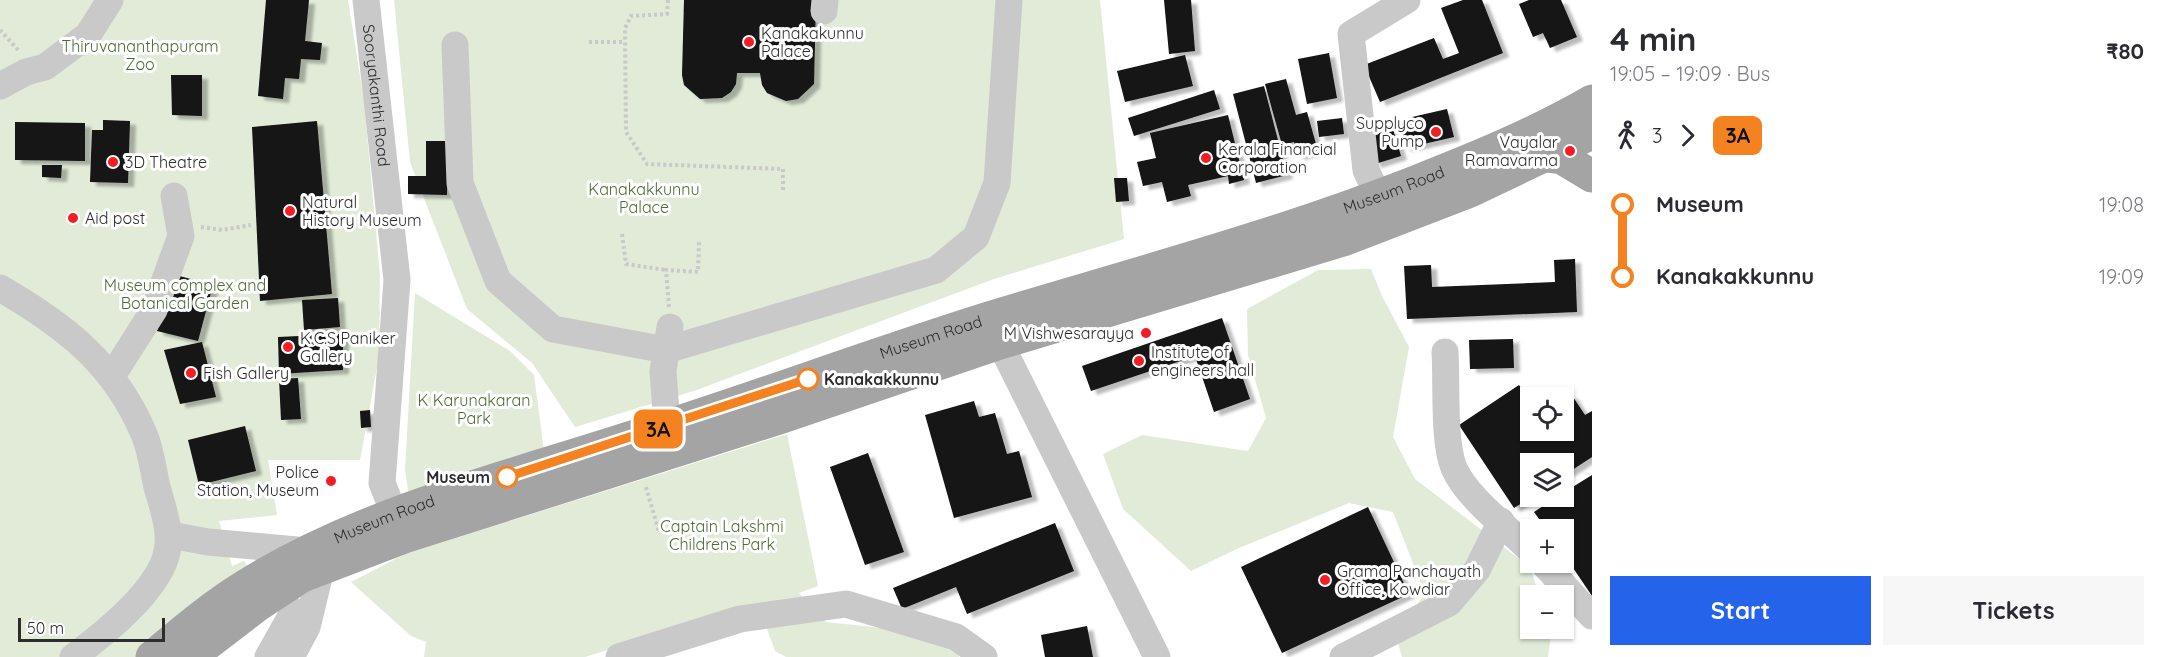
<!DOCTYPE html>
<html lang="en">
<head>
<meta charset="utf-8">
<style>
	:root { --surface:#fff; --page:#f7f7f7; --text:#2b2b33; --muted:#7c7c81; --accent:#2563eb }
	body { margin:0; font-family:Quicksand,sans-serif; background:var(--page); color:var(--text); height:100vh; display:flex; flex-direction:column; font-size:22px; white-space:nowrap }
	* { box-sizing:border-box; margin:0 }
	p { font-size:20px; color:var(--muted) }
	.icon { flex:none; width:33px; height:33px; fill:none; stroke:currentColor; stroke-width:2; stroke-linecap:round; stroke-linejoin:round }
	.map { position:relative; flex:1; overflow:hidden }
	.panel { display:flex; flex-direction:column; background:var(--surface); width:570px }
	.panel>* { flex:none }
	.badge { padding:0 12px; border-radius:9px; font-size:21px; line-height:39px }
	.tools { position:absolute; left:1520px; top:387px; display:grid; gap:12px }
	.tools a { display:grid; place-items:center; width:54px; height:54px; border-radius:0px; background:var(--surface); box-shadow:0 2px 4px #0004; font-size:30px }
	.scale { position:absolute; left:18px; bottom:15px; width:147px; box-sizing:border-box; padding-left:6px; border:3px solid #2c2c2c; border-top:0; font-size:16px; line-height:21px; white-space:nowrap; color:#2c2c2c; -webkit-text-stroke:4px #fff; paint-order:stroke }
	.map>.badge { position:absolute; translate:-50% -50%; box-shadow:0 0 0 3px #fff }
	.legs { display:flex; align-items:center; gap:9px; height:66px; padding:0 18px; font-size:20px }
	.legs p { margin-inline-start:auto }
	.head { display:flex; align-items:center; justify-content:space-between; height:102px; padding:0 18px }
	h1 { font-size:33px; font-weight:700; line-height:45px }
	.cta { display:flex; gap:12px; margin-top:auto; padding:12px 18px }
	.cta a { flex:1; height:69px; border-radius:0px; background:var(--accent); color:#fff; font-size:24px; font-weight:700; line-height:69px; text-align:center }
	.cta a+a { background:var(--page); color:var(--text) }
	ul { padding:0 18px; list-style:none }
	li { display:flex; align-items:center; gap:21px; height:72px; font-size:22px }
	li i { display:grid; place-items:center; width:9px; height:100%; margin:0 8px; background:currentColor }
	li i::after { content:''; width:15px; height:15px; margin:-8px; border:4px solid; border-radius:50%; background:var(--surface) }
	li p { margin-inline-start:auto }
	li:first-child i { background:linear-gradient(#0000 50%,currentColor 0) }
	li:last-child i { background:linear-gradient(currentColor 50%,#0000 0) }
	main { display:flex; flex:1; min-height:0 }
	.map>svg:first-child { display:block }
	.green { fill:#e1ebd8 }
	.building { fill:#131313; filter:url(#shadow) }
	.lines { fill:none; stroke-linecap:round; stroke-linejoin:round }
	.path { stroke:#c9c9c9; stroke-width:4; stroke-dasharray:3 3; stroke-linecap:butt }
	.minor { stroke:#c9c9c9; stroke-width:27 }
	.major { stroke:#a4a4a4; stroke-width:33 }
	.line-1-casing { stroke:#fff; stroke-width:14 }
	.line-1 { stroke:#f58220; stroke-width:9 }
	.poi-dot { fill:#f41d25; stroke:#fff; stroke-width:2 }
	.stop-1-dot { fill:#fff; stroke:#f58220; stroke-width:3 }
	.labels { text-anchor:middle; stroke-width:6; stroke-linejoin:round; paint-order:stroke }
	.poi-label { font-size:16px; fill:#2c2c2c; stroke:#fff; text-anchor:start }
	.park-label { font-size:16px; fill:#4d6b36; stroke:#fff }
	.street-label { font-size:16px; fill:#2c2c2c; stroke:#fff }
	.stop-label { font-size:16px; font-weight:bold; fill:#2c2c2c; stroke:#fff; text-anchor:start }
</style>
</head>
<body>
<main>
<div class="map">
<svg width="1592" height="657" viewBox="0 0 1592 657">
	<defs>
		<filter id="shadow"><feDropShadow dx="6" dy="4" stdDeviation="1.5" flood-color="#0004"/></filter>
	</defs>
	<rect width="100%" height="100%" fill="#fff"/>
	<path class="green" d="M0 0H348L364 101 380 275 379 357 360 460H268L277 515 219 521 232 566 244 561 254 575 145 657H0Z
		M394 0H1100L1124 239 994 279 694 391 575 427 532 363 467 309 410 162Z
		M1371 269 1382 296 1409 347 1393 437 1415 479 1530 567 1539 595 1530 596V628L1549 629 1551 635 1548 657H1402L1395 633 1425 594 1393 512 1349 503 1239 548 1191 571 1123 509 1103 454 1142 435 1248 451 1266 418 1248 355 1247 309 1318 270Z
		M415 293 510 351 534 375 545 458 409 497 405 470Z
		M787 434 818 586 799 593 826 622 919 632 958 647 959 657H786L775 651 758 604 585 657H424L426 642 411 636 351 582 405 554Z"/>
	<path class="building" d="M266 0H309L305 41 322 43 320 60 301 59 299 79 285 78 283 99 258 96Z
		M684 0H816L814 84 798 99 786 101 767 93 762 85 760 73H737L736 84 731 92 722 98 700 99 684 85 682 75Z
		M1164 0H1191L1195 51 1169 54Z
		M1463 0H1482L1503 53 1380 102 1364 65 1434 38 1443 59 1459 53 1441 8Z
		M1529 0H1561L1577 37 1550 48 1543 33 1533 37 1519 4Z
		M1329 53 1337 98 1307 104 1298 59Z
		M1185 55 1193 86 1125 102 1117 71Z
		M171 75H202V116L172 115Z
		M1286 79 1296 115 1307 112 1318 151 1298 156 1294 142 1282 145 1265 84Z
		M1264 86 1287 175 1256 183 1233 94Z
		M1214 90 1220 109 1134 136 1128 118Z
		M1447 109 1454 137 1406 148 1399 120Z
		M1228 115 1244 180 1229 184 1228 176 1188 185 1191 196 1167 202 1162 182 1143 186 1137 162 1156 158 1150 133Z
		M1342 118 1344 134 1319 137 1317 121Z
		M103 120 130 121 128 183 90 182 92 130H103Z
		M317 121 332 294 260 301 252 127Z
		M15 122 85 123V161L15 160Z
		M1393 129 1401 156 1375 164 1366 137Z
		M426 141H448L447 195 408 194V176H426Z
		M42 165H62L61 178 42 177Z
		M1114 178H1127L1129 201 1116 202Z
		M1575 259 1577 312 1407 319 1404 266 1431 265 1432 287 1555 282 1554 260Z
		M172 274 213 285 198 341 157 331Z
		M338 298 340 327 304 330 302 300Z
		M1222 318 1250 399 1214 412 1195 356 1091 391 1082 366Z
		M343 334V370L279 374 278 337Z
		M1513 339 1514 368 1470 369 1469 340Z
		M202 342 216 397 180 404 164 350Z
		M298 378 301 419 281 420 279 379Z
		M1519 385 1530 401V430H1563V400L1571 394 1585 415 1592 411V457L1563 476V464H1530V498L1514 508 1459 425Z
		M974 401 979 417 995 413 1007 454 1019 451 1032 497 954 518 925 415Z
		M370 410 371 427 361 428 360 411Z
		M245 426 256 471 199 485 188 440Z
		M868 453 904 552 865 565 830 467Z
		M1592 475V596L1563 553V530H1547L1534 512 1558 496H1563V493Z
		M1368 507 1409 594 1282 653 1241 567Z
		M1055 523 1074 571 967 614 956 587 902 609 893 588Z
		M1087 626 1093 657H1045L1041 635Z"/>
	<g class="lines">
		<path class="path" d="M668 0 667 14 631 16 625 28 626 132 647 164 783 169V192
			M0 30 20 52
			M589 42H624
			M201 227 222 230 251 225
			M622 234 626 264 666 270
			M669 307 666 270 698 272 699 240
			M646 487 659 532"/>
		<g class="minor">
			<path id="s1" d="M366 0 397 280 382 483 394 513"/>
			<path d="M824 11 825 0"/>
			<path d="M455 45 460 183 498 281 553 329 666 350 936 270 976 237 997 183 1009 0"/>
			<path d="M0 86 26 72 45 67 88 35 110 0"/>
			<path d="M1378 196 1366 170 1351 34 1407 0"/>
			<path d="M0 288C64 325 114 363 144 434 151 450 153 470 157 487 164 512 174 537 164 562 149 598 104 634 73 657"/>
			<path d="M1000 343 1157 657"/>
			<path d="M1445 352C1447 382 1443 442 1454 468 1467 498 1507 527 1530 550"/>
			<path d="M112 376 154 310 181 236 174 196"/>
			<path d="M667 426 663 371 670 327"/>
			<path d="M170 535 208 542 308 551 321 569 307 627 291 657"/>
			<path d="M1542 562 1592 616"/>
			<path d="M268 657 294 611"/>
			<path d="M619 657 740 619 846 604 956 637 984 657"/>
			<path d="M1343 657 1449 603 1477 570 1501 521"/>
		</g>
		<g class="major">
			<path d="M1546 156 1562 158 1592 176"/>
			<path id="s2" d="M152 657C182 632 211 607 245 586 362 513 499 480 629 438 751 400 870 355 992 317 1134 274 1277 236 1415 182 1476 158 1535 134 1592 101"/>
			<path d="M190 657 258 605 302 576 404 537 779 418 1000 343 1343 240 1470 191 1592 133"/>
		</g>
	</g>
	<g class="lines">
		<g class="line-1-casing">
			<path id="line-1" d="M507 477 808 379"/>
		</g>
		<use href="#line-1" class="line-1"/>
	</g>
	<g class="poi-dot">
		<circle cx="749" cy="42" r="6"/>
		<circle cx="1436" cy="132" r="6"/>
		<circle cx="1570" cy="151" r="6"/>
		<circle cx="1206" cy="158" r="6"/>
		<circle cx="113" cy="162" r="6"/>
		<circle cx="290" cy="211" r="6"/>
		<circle cx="73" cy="218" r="6"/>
		<circle cx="1146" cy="333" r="6"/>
		<circle cx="288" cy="347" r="6"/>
		<circle cx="1139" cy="361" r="6"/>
		<circle cx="191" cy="373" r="6"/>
		<circle cx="331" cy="481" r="6"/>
		<circle cx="1325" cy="580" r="6"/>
	</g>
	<g class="stop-1-dot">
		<circle cx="808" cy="379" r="10"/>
		<circle cx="507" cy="477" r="10"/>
	</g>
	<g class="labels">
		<g class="poi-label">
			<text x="761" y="39">Kanakakunnu<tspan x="761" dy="18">Palace</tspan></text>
			<text x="1424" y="129" text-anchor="end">Supplyco<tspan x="1424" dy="18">Pump</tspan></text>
			<text x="1558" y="148" text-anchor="end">Vayalar<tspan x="1558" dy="18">Ramavarma</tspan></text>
			<text x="1218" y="155">Kerala Financial<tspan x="1218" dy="18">Corporation</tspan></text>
			<text x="125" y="168">3D Theatre</text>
			<text x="302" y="208">Natural<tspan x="302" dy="18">History Museum</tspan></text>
			<text x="85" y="224">Aid post</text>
			<text x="1134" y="339" text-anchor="end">M Vishwesarayya</text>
			<text x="300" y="344">K.C.S Paniker<tspan x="300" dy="18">Gallery</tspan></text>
			<text x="1151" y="358">Institute of<tspan x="1151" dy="18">engineers hall</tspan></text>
			<text x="203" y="379">Fish Gallery</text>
			<text x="319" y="478" text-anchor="end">Police<tspan x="319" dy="18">Station, Museum</tspan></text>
			<text x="1337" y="577">Grama Panchayath<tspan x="1337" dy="18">Office, Kowdiar</tspan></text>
		</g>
		<g class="park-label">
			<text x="140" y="52">Thiruvananthapuram<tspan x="140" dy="18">Zoo</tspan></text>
			<text x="644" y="195">Kanakakkunnu<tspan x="644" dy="18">Palace</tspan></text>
			<text x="185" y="291">Museum complex and<tspan x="185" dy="18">Botanical Garden</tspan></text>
			<text x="474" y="406">K Karunakaran<tspan x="474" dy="18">Park</tspan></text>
			<text x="722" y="532">Captain Lakshmi<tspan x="722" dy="18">Childrens Park</tspan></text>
		</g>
		<g class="street-label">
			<text dy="6" stroke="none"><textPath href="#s1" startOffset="96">Sooryakanthi Road</textPath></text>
			<text dy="6" stroke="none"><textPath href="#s2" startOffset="1334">Museum Road</textPath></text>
			<text dy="6" stroke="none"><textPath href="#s2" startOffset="848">Museum Road</textPath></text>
			<text dy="6" stroke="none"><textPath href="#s2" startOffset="272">Museum Road</textPath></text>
		</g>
		<g class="stop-label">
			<text x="824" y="385">Kanakakkunnu</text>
			<text x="490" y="483" text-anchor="end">Museum</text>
		</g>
	</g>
</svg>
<div class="tools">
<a><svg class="icon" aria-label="locate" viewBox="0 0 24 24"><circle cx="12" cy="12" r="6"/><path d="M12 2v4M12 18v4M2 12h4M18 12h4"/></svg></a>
<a><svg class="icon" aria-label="layers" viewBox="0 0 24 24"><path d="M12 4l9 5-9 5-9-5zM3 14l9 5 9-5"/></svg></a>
<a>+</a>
<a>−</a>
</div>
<div class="scale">50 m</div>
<b class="badge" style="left:658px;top:429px;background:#f58220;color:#111">3A</b>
</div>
<section class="panel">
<div class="head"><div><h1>4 min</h1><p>19:05 – 19:09 · Bus</p></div><b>₹80</b></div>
<div class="legs"><svg class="icon" aria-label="walk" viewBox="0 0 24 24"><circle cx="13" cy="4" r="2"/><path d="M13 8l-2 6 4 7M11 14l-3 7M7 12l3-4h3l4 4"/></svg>3<svg class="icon" aria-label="forward" viewBox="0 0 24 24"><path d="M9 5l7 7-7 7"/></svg><b class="badge" style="background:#f58220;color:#111">3A</b></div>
<ul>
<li><i style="color:#f58220"></i><b>Museum</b><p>19:08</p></li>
<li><i style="color:#f58220"></i><b>Kanakakkunnu</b><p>19:09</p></li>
</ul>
<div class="cta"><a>Start</a><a>Tickets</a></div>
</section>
</main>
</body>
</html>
